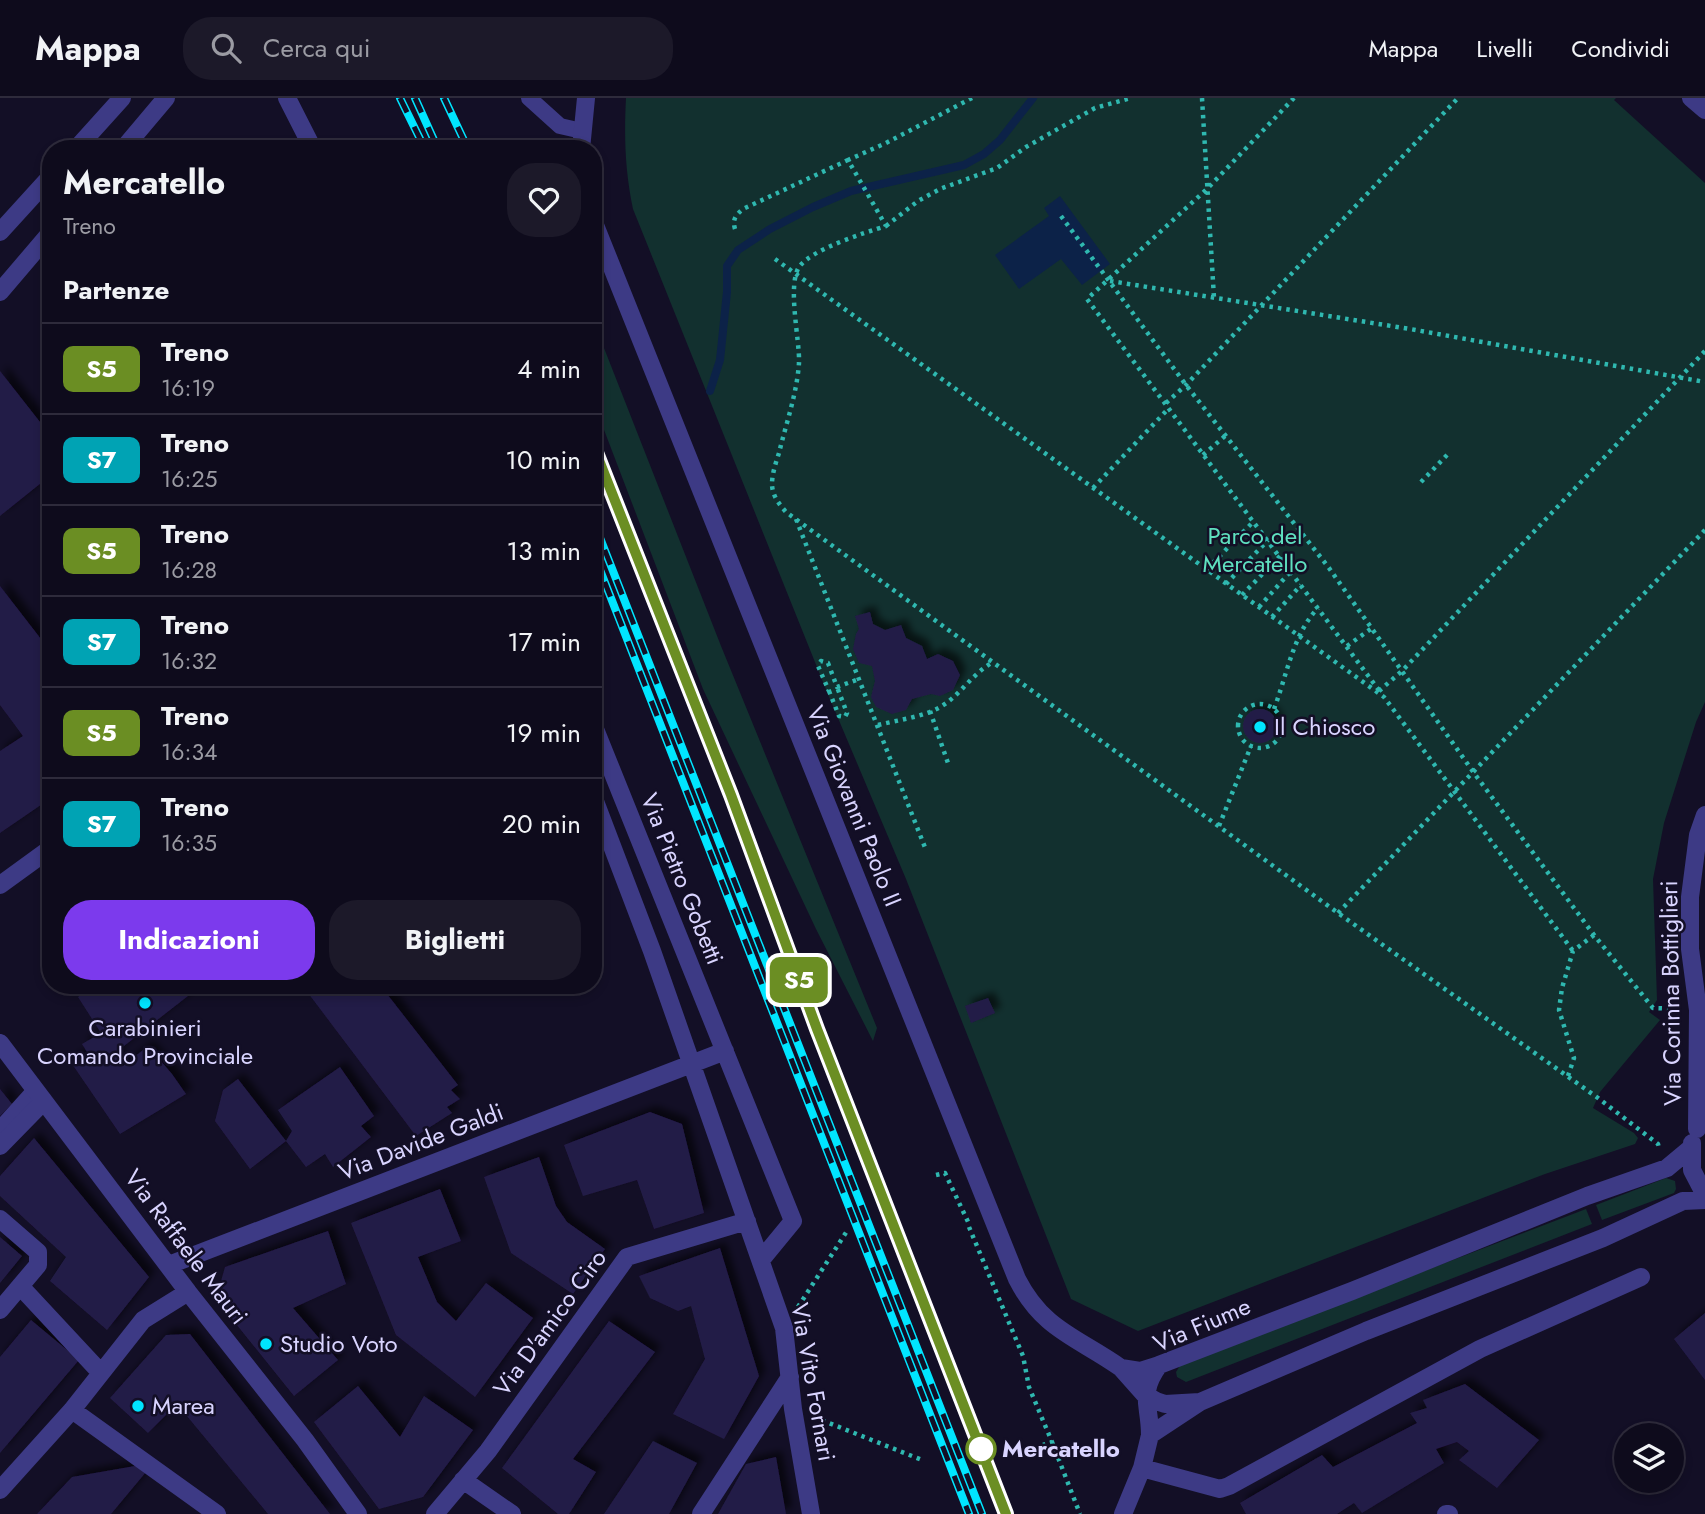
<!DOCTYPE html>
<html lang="it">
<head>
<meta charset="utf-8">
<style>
	:root { --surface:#0e0b1c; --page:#1c1929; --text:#f1f3f6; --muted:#9b9ba3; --line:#2e2b3b; --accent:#7c3aed }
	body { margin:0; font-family:Jost,sans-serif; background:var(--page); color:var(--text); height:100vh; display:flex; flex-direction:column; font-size:26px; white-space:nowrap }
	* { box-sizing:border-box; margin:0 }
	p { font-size:23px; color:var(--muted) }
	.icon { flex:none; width:38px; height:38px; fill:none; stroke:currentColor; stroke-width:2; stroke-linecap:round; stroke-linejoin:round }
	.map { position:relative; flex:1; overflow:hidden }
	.panel { position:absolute; left:42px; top:42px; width:560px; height:854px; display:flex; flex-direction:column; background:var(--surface); border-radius:28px; box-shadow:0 4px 10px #0003,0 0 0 2px var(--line) }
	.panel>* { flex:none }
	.badge { padding:0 14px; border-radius:10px; font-size:24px; line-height:46px }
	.fabs { position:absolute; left:1614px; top:1325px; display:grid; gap:14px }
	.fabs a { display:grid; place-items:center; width:70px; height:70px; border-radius:50%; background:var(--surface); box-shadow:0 4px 10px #0003,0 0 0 2px var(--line); font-size:35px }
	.map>.badge { position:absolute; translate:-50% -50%; box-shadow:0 0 0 4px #fff }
	h2 { padding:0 21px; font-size:26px; line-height:63px }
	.round { display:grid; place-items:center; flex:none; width:74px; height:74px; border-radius:28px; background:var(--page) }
	.headline { display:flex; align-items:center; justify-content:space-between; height:119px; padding:0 21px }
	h1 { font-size:33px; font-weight:700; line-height:52px }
	.cta { display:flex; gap:14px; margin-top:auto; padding:14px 21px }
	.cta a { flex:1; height:80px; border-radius:28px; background:var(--accent); color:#fff; font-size:28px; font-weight:700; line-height:80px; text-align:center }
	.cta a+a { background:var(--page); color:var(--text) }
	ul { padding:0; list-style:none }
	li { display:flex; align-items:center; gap:21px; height:91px; padding:0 21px; border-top:2px solid var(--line) }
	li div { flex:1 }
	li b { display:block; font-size:26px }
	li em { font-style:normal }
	li .badge { min-width:77px; font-weight:700; text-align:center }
	header { display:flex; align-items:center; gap:42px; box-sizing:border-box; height:98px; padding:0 35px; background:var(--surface); border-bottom:2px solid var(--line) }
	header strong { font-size:33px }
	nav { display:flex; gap:38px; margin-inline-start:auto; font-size:24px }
	.search { width:490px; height:63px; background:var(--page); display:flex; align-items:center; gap:18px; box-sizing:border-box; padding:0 24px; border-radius:28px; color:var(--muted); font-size:26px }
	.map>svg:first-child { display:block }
	.green { fill:#12302f }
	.water { fill:#0c2248 }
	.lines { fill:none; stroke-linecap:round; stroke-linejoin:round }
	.stream { stroke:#0c2248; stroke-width:8 }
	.building { fill:#241b47; filter:url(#shadow) }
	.path { stroke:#2fb8b0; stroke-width:4.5; stroke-dasharray:3.5 5; stroke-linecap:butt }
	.service { stroke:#3d3a85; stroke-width:16 }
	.minor { stroke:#3d3a85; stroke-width:18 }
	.tertiary { stroke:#3d3a85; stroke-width:18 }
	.rail-casing { stroke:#00e5ff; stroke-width:8 }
	.rail { stroke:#130f26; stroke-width:5; stroke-dasharray:16; stroke-linecap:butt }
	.line-casing { stroke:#fff; stroke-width:16 }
	.line { stroke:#6b8e23; stroke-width:10 }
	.poi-dot { fill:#00e5ff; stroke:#130f26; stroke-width:2.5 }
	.stop-dot { fill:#fff; stroke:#6b8e23; stroke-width:3.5 }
	.labels { text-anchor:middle; stroke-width:5; stroke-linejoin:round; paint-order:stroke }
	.park-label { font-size:24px; fill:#5fe0c0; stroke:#130f26 }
	.poi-label { font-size:24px; fill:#d9d4ff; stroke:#130f26; text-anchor:start }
	.street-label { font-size:24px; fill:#d9d4ff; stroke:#130f26 }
	.stop-label { font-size:24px; font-weight:bold; fill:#d9d4ff; stroke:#130f26; text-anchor:start }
</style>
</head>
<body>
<header>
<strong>Mappa</strong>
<div class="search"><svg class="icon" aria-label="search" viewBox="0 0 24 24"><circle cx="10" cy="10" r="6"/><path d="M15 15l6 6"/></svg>Cerca qui</div>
<nav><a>Mappa</a><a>Livelli</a><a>Condividi</a></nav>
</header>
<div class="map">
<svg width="1705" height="1416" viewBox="0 0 1705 1416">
	<defs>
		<filter id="shadow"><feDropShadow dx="6" dy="-6" stdDeviation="3.5" flood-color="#0009"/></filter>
	</defs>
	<rect width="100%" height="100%" fill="#130f26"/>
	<path class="green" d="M626 0H1616L1614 2 1705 85V604L1696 624 1664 725 1653 781 1657 902 1649 914 1660 922 1600 994 1593 1010 1634 1035 1638 1040 1635 1046 1545 1076 1138 1233 1071 1201 906 781 827 594 633 111C625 72 624 40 626 0Z
		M593 222 721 548 877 930 873 943 816 831 703 591 593 303Z
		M1666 1080 1675 1083 1676 1091 1674 1095 1602 1122 1596 1107Z
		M1586 1111 1592 1126 1186 1284 1177 1279 1176 1274 1181 1266Z"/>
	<path class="water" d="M1060 98 1110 166 1082 187 1061 161 1019 191 995 157 1049 118 1044 110Z"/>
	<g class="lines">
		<path class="stream" d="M710 293 720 262 727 194V168L738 152 770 131 813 109 851 93 964 67 984 56 1000 42 1033 0"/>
	</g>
	<path class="building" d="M0 273 51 338V377L0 418Z
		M0 488 51 554V700L0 735V653L23 638 0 607Z
		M870 514 873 526 885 532 901 527 906 540 922 548 927 561 938 556 953 563 960 577 953 592 940 598 931 596 912 601 906 612 892 616 876 609 871 599 875 583 872 568 859 565 853 551 856 536 859 531 855 518Z
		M1243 628a17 17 0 1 1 34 0a17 17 0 1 1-34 0Z
		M95 887H202L115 955 123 968 148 948 172 976 186 996 120 1036 70 963 87 954 82 946 101 935 78 899Z
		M302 887H380L458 987 451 992 460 1001 447 1009 452 1015 416 1038Z
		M988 900 995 915 971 925 965 908Z
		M340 969 374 1018 361 1028 371 1039 333 1069 325 1056 306 1069 286 1043 292 1033 278 1012Z
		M238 981 286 1043 250 1071 215 1023 223 992Z
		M0 991 12 1006 0 1018Z
		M650 1014 682 1026 704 1115 654 1131 637 1082 583 1098 564 1047Z
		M34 1040 149 1179 107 1232 50 1183 66 1159 0 1098V1078Z
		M539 1059 556 1108 567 1124 605 1151 573 1196 511 1155 484 1079Z
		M440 1091 461 1143 418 1159 437 1204 456 1223 486 1185 533 1220 475 1299 396 1237 351 1125Z
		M328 1133 346 1186 293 1210 338 1262 294 1298 216 1201 225 1169Z
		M0 1139 22 1158 0 1185Z
		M720 1150 759 1278 724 1341 673 1316 705 1261 691 1208 678 1213 650 1200 639 1178Z
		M1705 1215V1282L1674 1241Z
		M31 1222 79 1262 0 1355V1259Z
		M609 1223 655 1254 573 1361 596 1374 569 1416H558L502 1370Z
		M190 1236 330 1416H268L177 1306 148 1335 110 1300 166 1237Z
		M1465 1286 1539 1342 1497 1390 1459 1362 1469 1353 1457 1344 1436 1351 1444 1365 1362 1415 1354 1405 1337 1416H1246L1240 1405 1322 1357 1333 1369 1417 1325 1410 1315 1427 1310 1423 1302Z
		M358 1288 400 1339 424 1298 473 1332 423 1399 379 1411 314 1324Z
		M653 1343 697 1365 669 1416H604Z
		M776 1359 786 1416H718L746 1366Z
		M135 1368 146 1374 111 1416H37L72 1379Z"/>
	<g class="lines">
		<path class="path" d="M972 0 886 45 848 62 886 128C864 135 812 151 799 169 787 188 800 243 799 265 797 295 786 326 779 355 776 364 772 376 772 386 772 397 779 406 786 414L1338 815 1598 1000 1658 1046 1659 1050
			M1202 0 1214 200
			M1294 0 1208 90 1087 201 1381 595
			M1061 118 1186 287 1329 470 1474 675 1594 837 1653 910 1679 911
			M886 128 918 103 940 91 997 70 1026 49 1095 10 1131 0
			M735 131C732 121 736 117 743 111L848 62
			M775 161 1384 599 1573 853
			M1110 183 1410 231 1705 284
			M1166 305 1186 287 1458 0
			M1203 357 1225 338
			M1421 384 1449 355
			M1093 390 1169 310
			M796 421 926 752
			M1207 471 1253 424
			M1226 486 1268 442
			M1242 497 1280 458
			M1259 509 1291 473
			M1272 519 1301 487
			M1347 548 1372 530
			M829 593 839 618 845 619 847 615 837 589
			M1379 593 1402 573 1705 253
			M827 594 829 593 818 568 821 563 828 565 837 589 859 581
			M1238 628a22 22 0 1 1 44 0a22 22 0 1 1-44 0Z
			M1274 611C1287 577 1293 536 1318 510
			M930 613 949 668
			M878 627C898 622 924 619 942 608 962 595 971 577 993 564
			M1219 728 1251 648
			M1338 815 1705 432
			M1568 978 1574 960 1559 912 1562 890 1573 853 1594 837
			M936 1077 945 1075 970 1128
			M969 1129 1023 1258 1029 1289 1052 1344 1043 1347
			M798 1209 847 1133
			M814 1319 922 1362
			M1052 1344 1080 1416"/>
		<path class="service" d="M529 0 560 28 582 33
			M0 1031 35 992"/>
		<path class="minor" d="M287 0 313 51
			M76 51 122 0
			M123 51 166 0
			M581 51 586 0
			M593 122 1017 1181C1043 1232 1077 1239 1121 1270
			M0 134 51 78
			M0 194 51 134
			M593 626 793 1123 761 1162
			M593 698 652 853 784 1230 793 1311 811 1416
			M0 787 51 750
			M0 945 188 1194 305 1342 358 1416
			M1697 1031 1698 912 1690 851V799L1698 737 1705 717
			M1692 1045V1072L1705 1097
			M0 1048 44 1003
			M0 1121 38 1154V1167L0 1212
			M169 1167 725 953
			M20 1188 101 1275
			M1159 1267 1140 1273 1121 1270 1145 1297 1156 1303 1165 1306 1200 1304 1366 1233 1603 1140 1683 1103 1705 1102
			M1200 1304 1150 1337C1150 1306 1138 1296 1159 1267L1352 1193 1587 1098 1667 1070 1691 1050
			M72 1312 217 1416
			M1142 1370 1220 1391 1229 1388 1480 1251 1641 1179
			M463 1382 512 1416
			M0 1392 72 1312 143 1222 188 1194
			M435 1416 488 1353 627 1159 747 1123
			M701 1416 790 1279
			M1123 1416 1142 1370 1150 1337
			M1446 1416H1449"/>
		<path class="tertiary" d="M1691 0 1705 12"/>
		<g class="rail-casing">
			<path id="rail" d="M400 0 425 51
				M415 0 438 51
				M444 0 468 51
				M593 347 731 697 817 931 1006 1416
				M593 422 982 1416
				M593 454 969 1416"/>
		</g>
		<use href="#rail" class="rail"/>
	</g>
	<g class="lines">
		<g class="line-casing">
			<path id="line" d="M593 347 731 697 817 931 1006 1416"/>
		</g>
		<use href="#line" class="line"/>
	</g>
	<g class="poi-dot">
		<circle cx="1260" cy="629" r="7"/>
		<circle cx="145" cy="905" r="7"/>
		<circle cx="266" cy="1246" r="7"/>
		<circle cx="138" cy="1308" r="7"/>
	</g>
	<circle class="stop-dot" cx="981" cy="1351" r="14"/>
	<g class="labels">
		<g class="park-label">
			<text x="1255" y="446">Parco del<tspan x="1255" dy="28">Mercatello</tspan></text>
		</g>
		<g class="poi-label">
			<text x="1274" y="637">Il Chiosco</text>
			<text x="145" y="938" text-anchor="middle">Carabinieri<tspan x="145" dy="28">Comando Provinciale</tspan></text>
			<text x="280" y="1254">Studio Voto</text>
			<text x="152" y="1316">Marea</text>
		</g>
		<g class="street-label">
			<text transform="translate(854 708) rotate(68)" y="8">Via Giovanni Paolo II</text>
			<text transform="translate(682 781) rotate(68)" y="8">Via Pietro Gobetti</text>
			<text transform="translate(1671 895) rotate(-91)" y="8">Via Corinna Bottiglieri</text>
			<text transform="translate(421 1044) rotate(-21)" y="8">Via Davide Galdi</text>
			<text transform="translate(186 1149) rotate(53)" y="8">Via Raffaele Mauri</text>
			<text transform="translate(550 1225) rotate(-54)" y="8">Via D'amico Ciro</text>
			<text transform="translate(1202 1227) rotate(-23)" y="8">Via Fiume</text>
			<text transform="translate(813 1284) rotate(80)" y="8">Via Vito Fornari</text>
		</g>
		<g class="stop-label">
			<text x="1002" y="1359">Mercatello</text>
		</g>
	</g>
</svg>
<div class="fabs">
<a><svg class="icon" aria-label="layers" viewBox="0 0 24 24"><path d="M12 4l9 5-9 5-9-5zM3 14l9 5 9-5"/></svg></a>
</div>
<b class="badge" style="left:799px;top:882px;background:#6b8e23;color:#fff">S5</b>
<section class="panel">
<div class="headline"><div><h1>Mercatello</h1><p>Treno</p></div><a class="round"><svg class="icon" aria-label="heart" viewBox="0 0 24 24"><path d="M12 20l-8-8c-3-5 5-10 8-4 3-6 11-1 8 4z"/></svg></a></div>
<h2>Partenze</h2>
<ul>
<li><span class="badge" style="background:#6b8e23;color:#fff">S5</span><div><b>Treno</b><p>16:19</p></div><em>4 min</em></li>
<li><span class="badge" style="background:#00a3b4;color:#fff">S7</span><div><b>Treno</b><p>16:25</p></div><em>10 min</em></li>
<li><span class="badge" style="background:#6b8e23;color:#fff">S5</span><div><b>Treno</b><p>16:28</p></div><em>13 min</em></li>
<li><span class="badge" style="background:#00a3b4;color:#fff">S7</span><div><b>Treno</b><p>16:32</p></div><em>17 min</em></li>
<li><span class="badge" style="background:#6b8e23;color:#fff">S5</span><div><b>Treno</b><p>16:34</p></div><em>19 min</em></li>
<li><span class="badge" style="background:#00a3b4;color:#fff">S7</span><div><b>Treno</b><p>16:35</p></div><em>20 min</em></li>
</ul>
<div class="cta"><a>Indicazioni</a><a>Biglietti</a></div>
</section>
</div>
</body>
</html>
